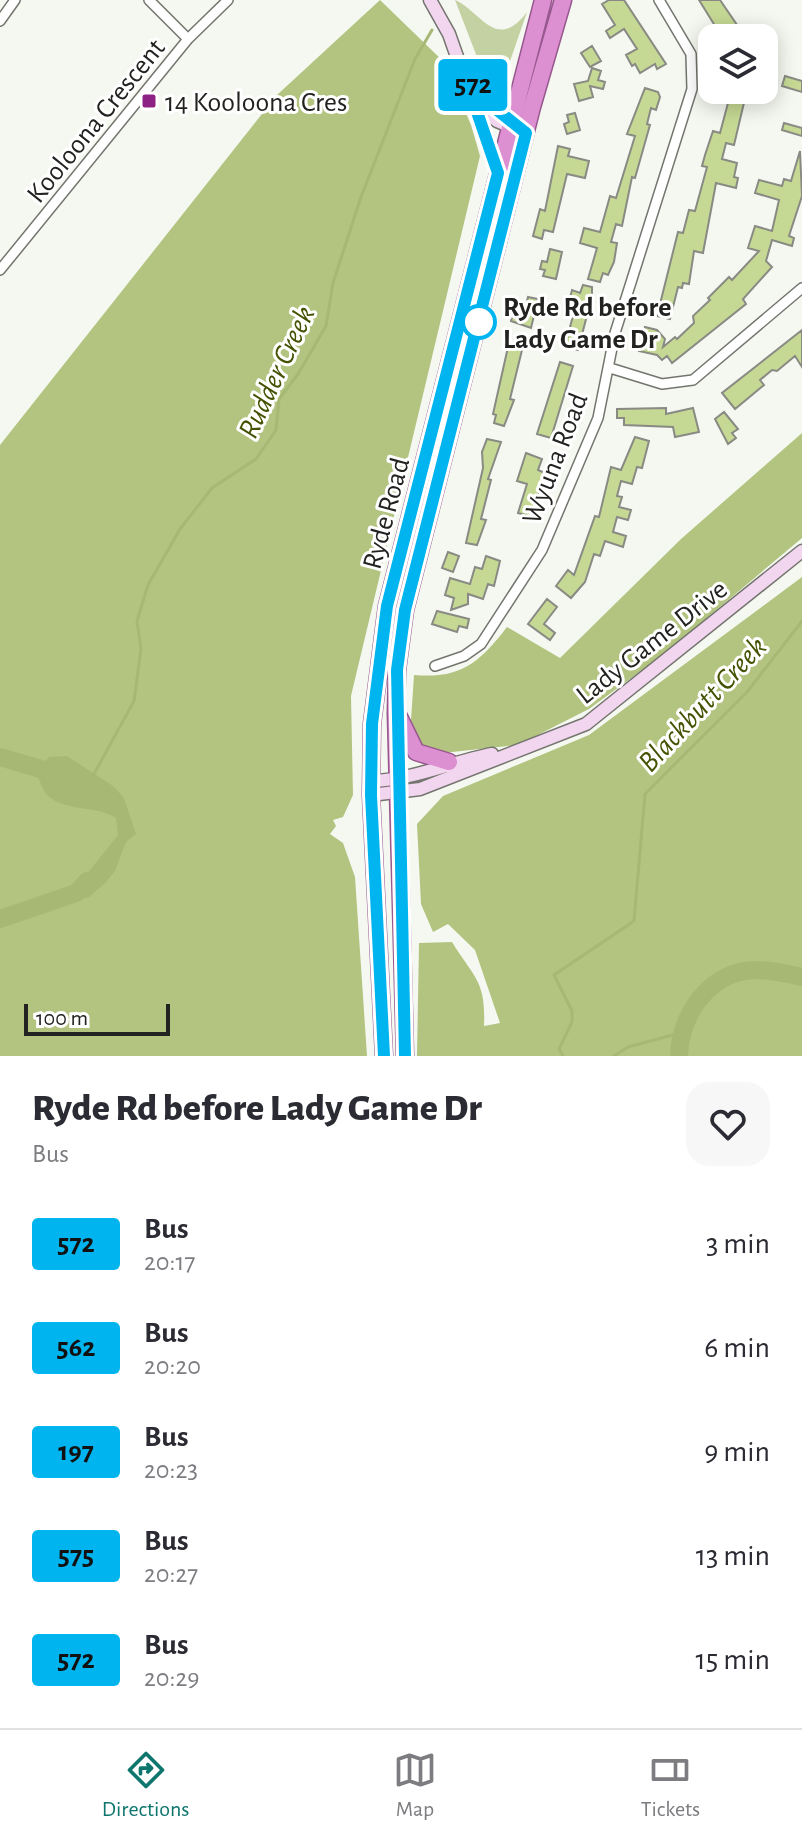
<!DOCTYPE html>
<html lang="en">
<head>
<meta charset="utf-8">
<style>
	:root { --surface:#fff; --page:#f7f7f7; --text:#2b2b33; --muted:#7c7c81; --line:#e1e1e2; --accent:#0f766e }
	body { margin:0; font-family:"Alegreya Sans",sans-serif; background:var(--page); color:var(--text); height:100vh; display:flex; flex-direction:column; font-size:30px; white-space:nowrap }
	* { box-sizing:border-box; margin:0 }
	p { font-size:26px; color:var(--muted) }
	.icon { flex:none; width:44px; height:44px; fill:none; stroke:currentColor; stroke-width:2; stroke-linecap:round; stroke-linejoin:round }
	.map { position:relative; height:1056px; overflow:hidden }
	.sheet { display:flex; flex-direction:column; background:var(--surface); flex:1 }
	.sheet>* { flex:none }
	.badge { padding:0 16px; border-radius:6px; font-size:28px; line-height:52px }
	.buttons { position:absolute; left:698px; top:24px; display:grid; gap:16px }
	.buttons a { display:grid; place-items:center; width:80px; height:80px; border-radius:16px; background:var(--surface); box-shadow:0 4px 20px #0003; font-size:40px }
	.scale { position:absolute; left:24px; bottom:20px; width:146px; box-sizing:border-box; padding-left:8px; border:4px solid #222320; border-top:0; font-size:22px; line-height:28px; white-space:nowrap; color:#222320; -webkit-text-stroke:6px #fff; paint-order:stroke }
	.map>.badge { position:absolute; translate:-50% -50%; box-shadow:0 0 0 4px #fff }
	.round { display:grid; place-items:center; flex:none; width:84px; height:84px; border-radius:24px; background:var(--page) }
	.summary { display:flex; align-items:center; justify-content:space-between; height:136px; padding:0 32px }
	h1 { font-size:38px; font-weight:800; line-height:60px }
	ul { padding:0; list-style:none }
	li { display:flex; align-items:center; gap:24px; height:104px; padding:0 32px }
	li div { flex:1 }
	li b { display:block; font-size:30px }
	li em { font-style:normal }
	li .badge { min-width:88px; font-weight:700; text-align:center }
	.menu { display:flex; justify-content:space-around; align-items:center; height:112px; border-top:2px solid var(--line); background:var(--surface); font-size:22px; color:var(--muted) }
	.menu a { display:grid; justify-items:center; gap:4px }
	.menu .on { color:var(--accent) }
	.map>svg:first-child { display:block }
	.green { fill:#c4d1a3 }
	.forest { fill:#b2c480 }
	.water { fill:#a6b874 }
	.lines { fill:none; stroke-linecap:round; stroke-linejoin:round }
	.stream { stroke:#a6b874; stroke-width:3 }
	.river { stroke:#a6b874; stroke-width:18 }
	.building { fill:#c6d994; stroke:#888a83; stroke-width:2 }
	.minor-casing { stroke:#73756e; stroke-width:12 }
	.secondary-casing { stroke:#73756e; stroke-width:15 }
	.trunk-casing { stroke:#96588d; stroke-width:19 }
	.minor { stroke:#fff; stroke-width:9 }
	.secondary { stroke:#f2d5ee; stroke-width:12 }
	.trunk { stroke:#dc90d2; stroke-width:16 }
	.line-casing { stroke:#fff; stroke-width:18 }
	.line { stroke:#00b5ef; stroke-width:12 }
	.poi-dot { fill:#8e2184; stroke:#fff; stroke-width:3 }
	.stop-dot { fill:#fff; stroke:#00b5ef; stroke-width:4 }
	.labels { text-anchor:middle; stroke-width:6; stroke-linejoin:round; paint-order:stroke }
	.poi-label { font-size:28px; fill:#222320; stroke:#fff; text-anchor:start }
	.street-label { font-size:28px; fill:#222320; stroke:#fff }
	.stop-label { font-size:28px; font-weight:bold; fill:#222320; stroke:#fff; text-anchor:start }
	.water-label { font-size:30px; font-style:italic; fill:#445301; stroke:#fff }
</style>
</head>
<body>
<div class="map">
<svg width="802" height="1056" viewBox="0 0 802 1056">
	<rect width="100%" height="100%" fill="#f5f8f0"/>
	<path class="green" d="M455 0C481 11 496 53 527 12L500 90 489 88Z"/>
	<path class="forest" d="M380 0 444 62 471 125 480 156 351 696 353 795 343 817 333 820 336 826 330 834 343 843 355 877 367 1056H0V445L277 95Z
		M802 433V538L664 654 589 709 518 745 443 753 432 752 417 743 411 720 414 675C461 679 479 663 507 627L560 658 681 539Z
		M802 577V1056H417L419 943 452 942C474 978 486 980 484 1026L500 1023 475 950 448 924 433 932 421 904 417 824 443 796 589 735Z"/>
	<path class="water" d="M67 756 113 786 124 798 136 834 126 842 115 871 106 882 89 897 73 901 71 894 118 835 116 818C96 805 66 812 48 796 43 791 39 779 36 772L49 757Z"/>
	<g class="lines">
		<path class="stream" d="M94 774 134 701 141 649 137 621 148 585 180 529 212 488 256 459 276 430 279 399 298 374 326 326 333 283 361 197 415 59 432 30
			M563 1056 559 1049 572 1022V1011L554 975 634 921 645 794 747 692 802 621
			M614 1056 628 1047 680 1033"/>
		<path class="river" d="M0 757 58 774
			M0 919 76 893 87 881
			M679 1056C680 1020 702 982 740 972 758 967 784 973 802 977"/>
	</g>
	<path class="building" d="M609 0H624L666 64 657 69 655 64 640 73 635 64 632 66 626 55 637 49 624 29 610 38 606 31 615 25 602 4Z
		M699 0H720L746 38H718L713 31 717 29Z
		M592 46 601 61 590 67 581 53Z
		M592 68 601 71 598 80 605 82 603 89 590 86 593 97 579 101 574 84 588 81Z
		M785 76 802 81V92L782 86Z
		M645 88 658 92 660 97 656 110 651 108 647 124 650 125 635 178 632 177 622 226 616 224 611 242 617 243 614 262 608 275 603 273 600 282 588 279 597 248 580 243 584 228 600 232 610 196 616 198 635 136 627 134Z
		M727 90H747L734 145 726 143 722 159 737 163 734 177 738 178 736 188 716 183 703 253 694 251 689 284 683 283 682 288 678 287 670 319 657 316 678 232 683 233 689 210 695 211 707 167 702 166 705 155 713 131 720 133 728 103 724 102Z
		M575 113 580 130 567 134 564 124 569 122 567 115Z
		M784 123 802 128V136L782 130Z
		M558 146 570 149 568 156 589 161 585 178 567 174 553 232 544 230 542 239 533 236 540 209 545 211Z
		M800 151 802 196 789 236 794 238 792 246 772 240 766 261 772 267 743 299 746 304 672 363 667 356 662 360 657 355 639 351 645 327 657 330 665 339 663 347 675 337 677 339 694 323 693 316 710 300 708 298 729 277 732 280 759 251 748 248 755 226 772 231 779 200 755 193 759 180 782 186 784 179 791 181Z
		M550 249 562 252 556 279 543 276 545 270 540 269 542 261 547 262Z
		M583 285 592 287V296L578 350 565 346 574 312 567 310 572 290 580 293Z
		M528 297 538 299 531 328 511 321 513 313 519 314 522 304 526 305Z
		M802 330V367L795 356 777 371 772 370 760 380 764 385 735 409 722 393Z
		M508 347 522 350 510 399 514 400 504 426 494 423 496 415 493 414Z
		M560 362 573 366 551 438 537 434Z
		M666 408V414L693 408 699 432 675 437 673 427 624 425V418H617V409Z
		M724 412 738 429 732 433 736 438 728 444 715 419Z
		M635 437 649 441 642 468 637 467 632 484 621 481 617 496 622 497 619 507 631 510 628 520 617 517 613 532 626 536 623 547 605 541 600 556 594 554 585 582 571 598 556 586 568 570 574 575 595 516 599 517 611 467 621 470Z
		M487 439 501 442 488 479 491 480 481 519 486 520 477 545 466 543 483 468 482 452Z
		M526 453 542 459 538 470 545 473 532 517 518 513 527 484 517 481Z
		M448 552 459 556 453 572 442 568Z
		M486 556 500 561 494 586 488 584 483 599 468 594V604L451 610 454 598 445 595 450 578 470 584 475 567 482 569Z
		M547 599 557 607 544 624 555 633 550 640 528 624Z
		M437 611 469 619 467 628 459 626 457 632 432 624Z"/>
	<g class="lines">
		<g class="minor-casing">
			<path id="minor" d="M149 0 188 39
				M0 21 15 0
				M0 270 188 39 228 0
				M610 368 662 384 693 380 802 288
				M435 666 464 656 481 644 542 550 598 418 615 333 692 89 691 54 659 0"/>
		</g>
		<g class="secondary-casing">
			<path id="secondary" d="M430 0 449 34 498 173
				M465 77 486 101 516 123
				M476 105 497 121 518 130
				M372 781C412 780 451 762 492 754
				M371 795 420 789 586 724 802 551"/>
		</g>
		<g class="trunk-casing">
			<path id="trunk" d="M399 717 416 752 449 762
				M384 1056 371 795 372 724 387 606 543 0
				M405 1056 396 713 397 670 405 610 532 107 563 0"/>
		</g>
		<use href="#minor" class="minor"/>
		<use href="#secondary" class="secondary"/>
		<use href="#trunk" class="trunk"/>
	</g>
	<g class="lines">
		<g class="line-casing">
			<path id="line" d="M384 1056 371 795 372 724 387 606 498 173 465 77 486 101 526 133 405 610 397 670 405 1056"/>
		</g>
		<use href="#line" class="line"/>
	</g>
	<rect class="poi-dot" x="141" y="93" width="16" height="16" rx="4"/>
	<circle class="stop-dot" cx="479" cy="322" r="16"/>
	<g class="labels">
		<g class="poi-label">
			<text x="165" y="111">14 Kooloona Cres</text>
		</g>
		<g class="street-label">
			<text transform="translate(95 120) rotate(-51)" y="10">Kooloona Crescent</text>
			<text transform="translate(554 458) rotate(-69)" y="10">Wyuna Road</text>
			<text transform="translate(385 513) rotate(-75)" y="10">Ryde Road</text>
			<text transform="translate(651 641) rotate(-38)" y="10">Lady Game Drive</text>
		</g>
		<g class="stop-label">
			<text x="503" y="316">Ryde Rd before<tspan x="503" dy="32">Lady Game Dr</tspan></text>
		</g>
		<g class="water-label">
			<text transform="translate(276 372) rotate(-65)" y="10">Rudder Creek</text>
			<text transform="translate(702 704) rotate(-47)" y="10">Blackbutt Creek</text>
		</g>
	</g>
</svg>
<div class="buttons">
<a><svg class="icon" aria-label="layers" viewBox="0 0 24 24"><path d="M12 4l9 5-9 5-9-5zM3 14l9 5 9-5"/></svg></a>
</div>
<div class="scale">100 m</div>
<b class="badge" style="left:473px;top:85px;background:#00b5ef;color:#111">572</b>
</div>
<section class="sheet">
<div class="summary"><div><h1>Ryde Rd before Lady Game Dr</h1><p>Bus</p></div><a class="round"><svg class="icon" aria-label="heart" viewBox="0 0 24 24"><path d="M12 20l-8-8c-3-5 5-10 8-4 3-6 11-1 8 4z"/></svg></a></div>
<ul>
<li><span class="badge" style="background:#00b5ef;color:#111">572</span><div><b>Bus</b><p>20:17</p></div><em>3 min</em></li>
<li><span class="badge" style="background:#00b5ef;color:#111">562</span><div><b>Bus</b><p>20:20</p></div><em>6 min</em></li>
<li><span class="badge" style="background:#00b5ef;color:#111">197</span><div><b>Bus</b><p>20:23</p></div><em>9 min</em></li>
<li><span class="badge" style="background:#00b5ef;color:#111">575</span><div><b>Bus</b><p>20:27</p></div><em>13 min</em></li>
<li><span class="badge" style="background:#00b5ef;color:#111">572</span><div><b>Bus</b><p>20:29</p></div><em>15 min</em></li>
</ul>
</section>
<nav class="menu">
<a class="on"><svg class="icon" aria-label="directions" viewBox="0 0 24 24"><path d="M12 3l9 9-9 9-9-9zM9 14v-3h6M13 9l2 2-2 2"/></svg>Directions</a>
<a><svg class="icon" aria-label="map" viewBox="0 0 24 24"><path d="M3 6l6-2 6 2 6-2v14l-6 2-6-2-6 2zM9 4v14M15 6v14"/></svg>Map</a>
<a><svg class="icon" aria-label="tickets" viewBox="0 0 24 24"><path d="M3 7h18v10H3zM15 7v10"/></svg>Tickets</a>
</nav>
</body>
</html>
